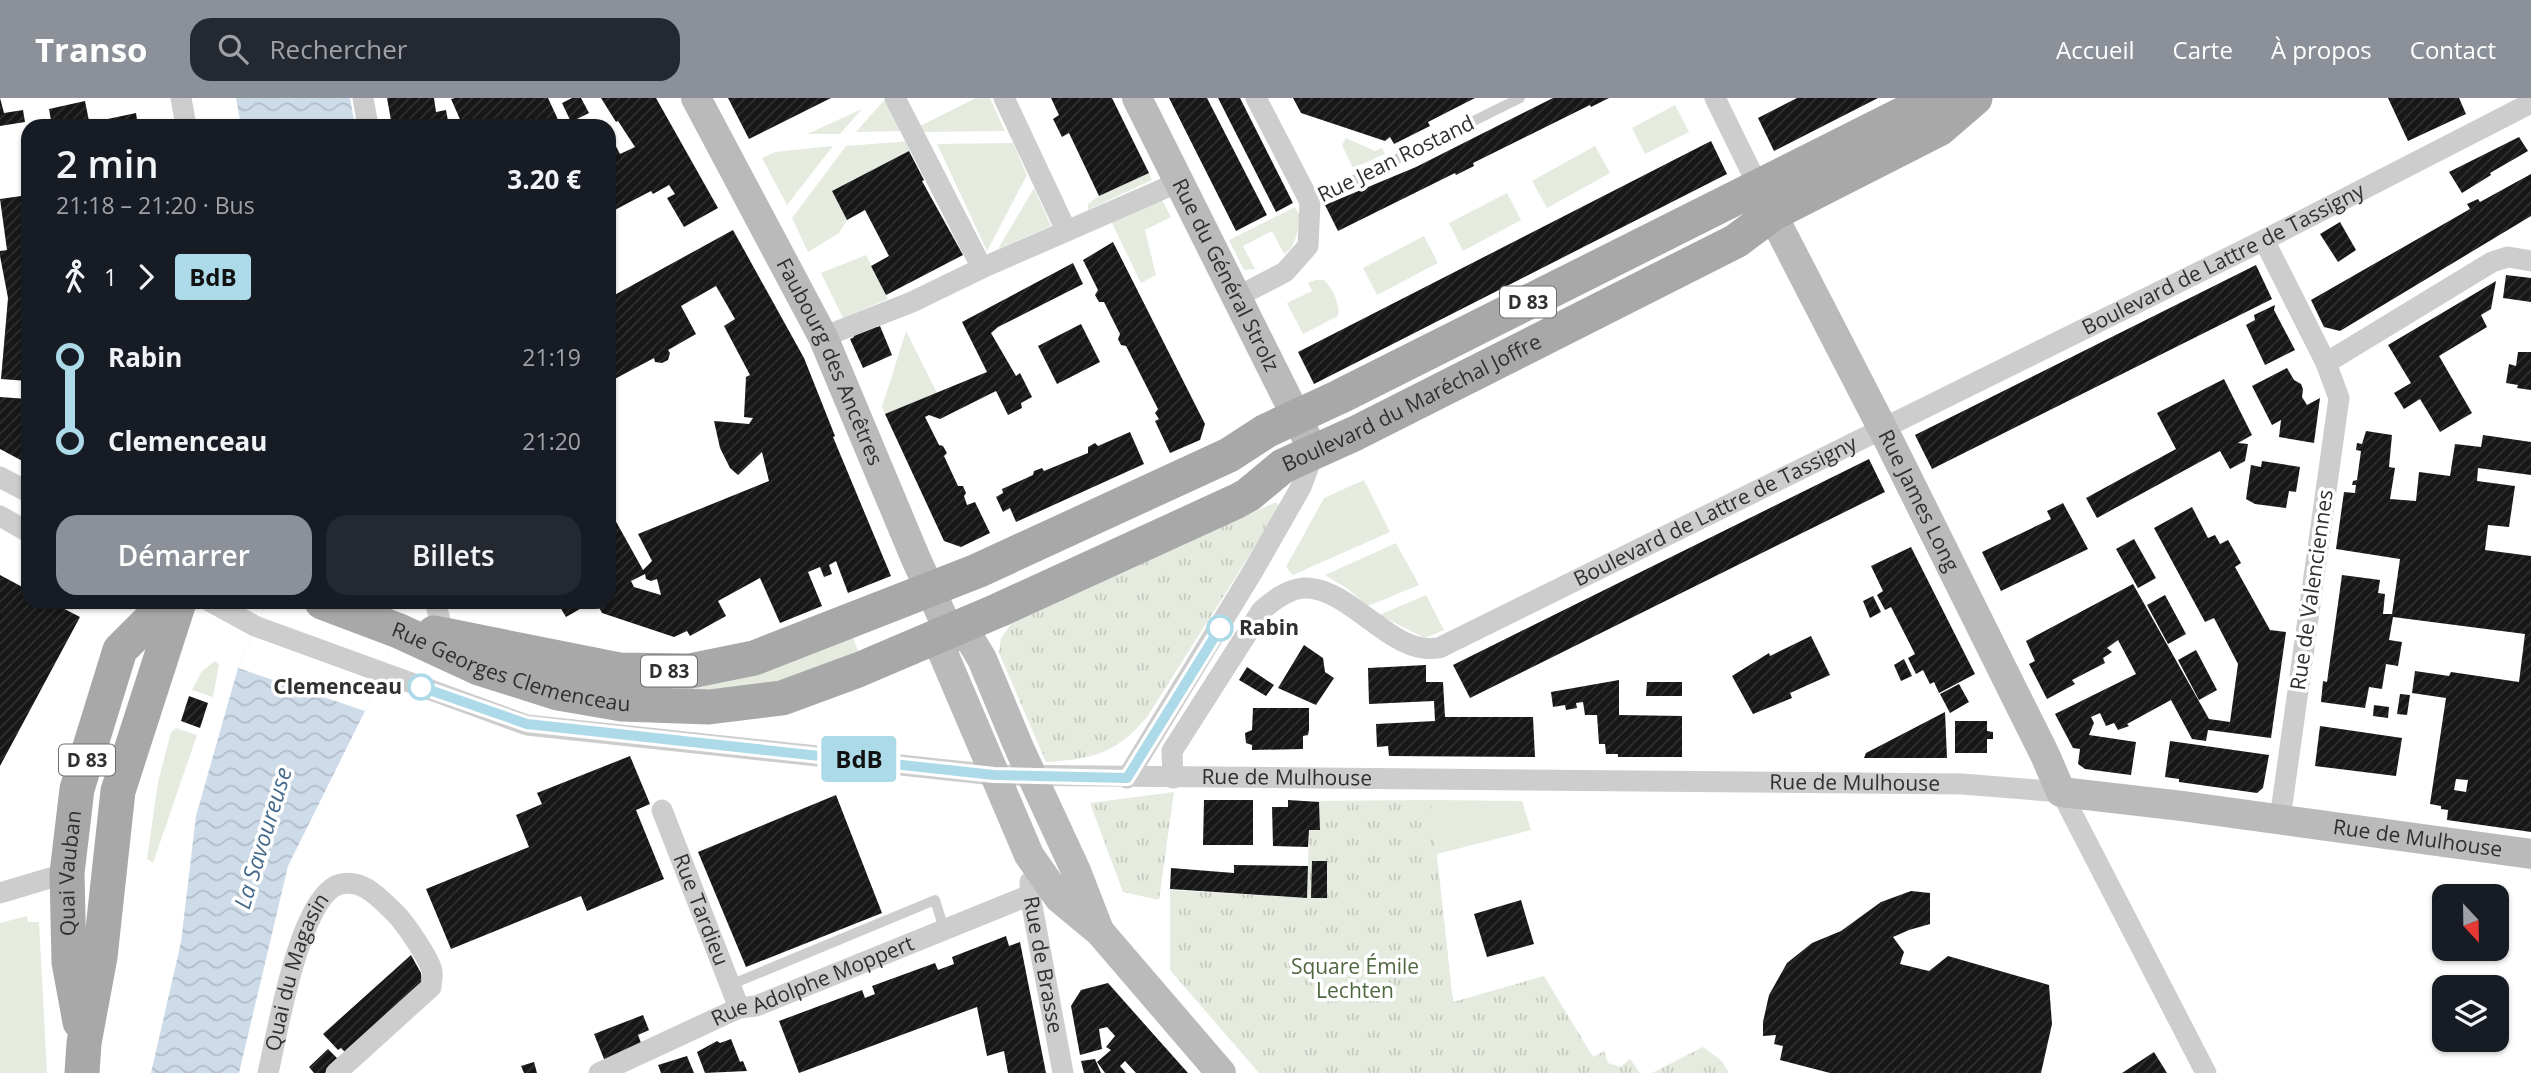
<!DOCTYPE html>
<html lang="fr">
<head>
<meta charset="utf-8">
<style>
	:root { --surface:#171b24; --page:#242831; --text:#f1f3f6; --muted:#9ea1a6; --accent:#8c9099 }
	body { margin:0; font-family:"Open Sans",sans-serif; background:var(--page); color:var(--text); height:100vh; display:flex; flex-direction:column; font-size:26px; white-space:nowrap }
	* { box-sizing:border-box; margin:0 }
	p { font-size:23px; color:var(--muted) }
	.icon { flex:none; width:38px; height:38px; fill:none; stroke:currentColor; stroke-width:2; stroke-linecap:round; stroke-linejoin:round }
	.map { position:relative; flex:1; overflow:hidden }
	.side { position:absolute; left:21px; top:21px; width:595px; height:490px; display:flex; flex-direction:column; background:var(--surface); border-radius:21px; box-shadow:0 2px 5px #0004 }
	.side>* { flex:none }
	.badge { padding:0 14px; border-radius:5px; font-size:24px; line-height:46px }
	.needle { width:46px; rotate:158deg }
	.buttons { position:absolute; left:2432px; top:786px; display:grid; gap:14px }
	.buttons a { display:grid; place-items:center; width:77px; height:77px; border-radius:14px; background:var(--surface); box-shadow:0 2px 5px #0004; font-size:35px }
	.map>.badge { position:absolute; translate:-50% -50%; box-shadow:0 0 0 4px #fff }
	.legs { display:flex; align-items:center; gap:10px; height:77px; padding:0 35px; font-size:23px }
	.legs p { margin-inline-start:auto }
	.headline { display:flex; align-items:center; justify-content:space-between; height:119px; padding:0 35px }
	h1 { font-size:38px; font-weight:600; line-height:52px }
	.action { display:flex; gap:14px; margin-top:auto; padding:14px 35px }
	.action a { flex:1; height:80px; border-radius:21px; background:var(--accent); color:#fff; font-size:28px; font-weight:600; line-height:80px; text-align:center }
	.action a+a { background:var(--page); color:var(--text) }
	ul { padding:0 35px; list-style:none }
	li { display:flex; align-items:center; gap:24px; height:84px; font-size:26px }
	li i { display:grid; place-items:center; width:10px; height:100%; margin:0 9px; background:currentColor }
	li i::after { content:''; width:18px; height:18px; margin:-9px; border:5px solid; border-radius:50%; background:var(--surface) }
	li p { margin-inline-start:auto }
	li:first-child i { background:linear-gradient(#0000 50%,currentColor 0) }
	li:last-child i { background:linear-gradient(currentColor 50%,#0000 0) }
	header { display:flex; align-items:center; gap:42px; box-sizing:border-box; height:98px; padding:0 35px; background:var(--accent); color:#fff }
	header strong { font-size:33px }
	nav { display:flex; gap:38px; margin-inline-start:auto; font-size:24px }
	.search { width:490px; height:63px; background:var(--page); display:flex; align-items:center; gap:18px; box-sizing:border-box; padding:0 24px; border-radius:21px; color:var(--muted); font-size:26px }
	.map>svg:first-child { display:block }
	.grass { fill:#e5ebdf }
	.park { fill:url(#park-tufts) }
	.water { fill:url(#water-waves) }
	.pier { fill:#fff }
	.building { fill:url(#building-hatch); fill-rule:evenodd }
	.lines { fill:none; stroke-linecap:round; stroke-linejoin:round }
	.lane { stroke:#cdcdcd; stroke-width:10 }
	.street { stroke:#cdcdcd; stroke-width:21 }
	.secondary { stroke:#bababa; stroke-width:30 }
	.primary { stroke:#a8a8a8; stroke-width:35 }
	.line-1-casing { stroke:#fff; stroke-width:16 }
	.line-1 { stroke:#acdae8; stroke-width:10 }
	.stop-1-dot { fill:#fff; stroke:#acdae8; stroke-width:3.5 }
	.labels { text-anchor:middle; stroke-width:7; stroke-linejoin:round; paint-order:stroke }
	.shield { fill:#fff; stroke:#6e6e6e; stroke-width:2 }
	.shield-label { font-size:19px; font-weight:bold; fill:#303030 }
	.street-label { font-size:21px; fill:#303030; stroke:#fff }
	.stop-label { font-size:21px; font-weight:bold; fill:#303030; stroke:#fff; text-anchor:start }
	.park-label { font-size:21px; fill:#506841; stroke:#fff }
	.water-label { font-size:23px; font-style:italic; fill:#456a8b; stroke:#fff }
</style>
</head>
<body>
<header>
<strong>Transo</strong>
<div class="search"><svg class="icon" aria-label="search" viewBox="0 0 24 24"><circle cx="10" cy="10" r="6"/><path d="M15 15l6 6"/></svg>Rechercher</div>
<nav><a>Accueil</a><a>Carte</a><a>À propos</a><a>Contact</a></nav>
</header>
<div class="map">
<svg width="2531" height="975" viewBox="0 0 2531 975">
	<defs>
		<pattern id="park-tufts" width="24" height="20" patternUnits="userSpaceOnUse" patternTransform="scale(1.75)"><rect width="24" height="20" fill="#e5ebdf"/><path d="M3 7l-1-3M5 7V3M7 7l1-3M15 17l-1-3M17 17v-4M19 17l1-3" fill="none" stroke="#c5cac0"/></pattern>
		<pattern id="water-waves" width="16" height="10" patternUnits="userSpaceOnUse" patternTransform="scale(1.75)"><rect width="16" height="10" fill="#cedce9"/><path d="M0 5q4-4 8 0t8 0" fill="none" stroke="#b1bdc8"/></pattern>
		<pattern id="building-hatch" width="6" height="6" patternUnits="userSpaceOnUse" patternTransform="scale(1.75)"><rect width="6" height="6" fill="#171717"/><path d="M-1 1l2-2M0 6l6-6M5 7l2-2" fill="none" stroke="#303030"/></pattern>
	</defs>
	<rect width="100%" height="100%" fill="#fff"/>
	<path class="grass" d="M886 0 907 33 856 34Z
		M976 0H990L1005 33 919 34 916 30Z
		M1675 7 1689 34 1645 56 1632 30Z
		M862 11 840 36H807Z
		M1346 40 1375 53 1382 50 1385 56 1353 70 1342 47Z
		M912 43 915 49 909 53 832 93 847 122 839 135 808 154 792 120 846 48Z
		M1013 45 1027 77 987 153 937 46Z
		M833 48 787 107 762 60 775 54Z
		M1595 48 1610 75 1547 110 1532 83Z
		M1149 75 1152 82 1088 112V106L1099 98Z
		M1034 90 1051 128 998 151Z
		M1507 95 1521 122 1463 153 1449 125Z
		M1160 98 1171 119 1145 132 1156 177 1141 185 1110 121Z
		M1295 109 1301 120C1296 133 1297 149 1284 156L1272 133 1243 148 1255 171 1244 172 1229 142Z
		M1424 138 1438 165 1377 197 1363 170Z
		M866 157 888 201 843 220 821 175Z
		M1315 182H1324C1333 191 1340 205 1338 218L1303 236 1287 205 1312 193 1308 185Z
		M906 233 937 295 885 316 882 309Z
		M1364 382 1390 434 1293 477 1286 469 1324 400Z
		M1396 445 1419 487 1368 508 1348 491 1325 477Z
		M1426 497 1444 532 1425 540 1379 517Z
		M851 535 859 555 771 587 684 597 593 581Z
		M215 563 219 567 213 599 192 592 202 573Z
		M176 630 197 637 153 765 147 761 158 684 171 634Z
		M1431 702 1522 703 1531 732 1437 756Z
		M27 818 28 824H39L47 975H0V825Z"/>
	<path class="park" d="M1276 404 1280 409 1147 619C1116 656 1092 661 1046 664L999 555 1001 540 1011 526Z
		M1174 694 1159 802 1123 794 1090 705Z
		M1431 702 1453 904 1544 878 1593 959 1604 953 1608 965 1620 969 1630 961 1640 975H1259L1170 872V792L1307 800 1309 732H1320L1319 704 1308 705 1309 703Z
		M1703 949 1722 963 1729 975H1652Z"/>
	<path class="water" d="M236 0H350L355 28H241Z
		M267 504H408L365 613 288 768 239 975H151L181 844 196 718 238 570Z"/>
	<path class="pier" d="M267 504H408L365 613 238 570Z"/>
	<path class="building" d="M0 0 4 15 23 12 25 24 0 28Z
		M387 0H434L436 14 446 12 448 23 439 25V28H392Z
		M455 0H548L561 28H463L451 1Z
		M572 0H581L589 15 571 24 562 5Z
		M601 0H656L718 110 684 129 667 100 675 96 669 87 653 96 651 93 609 115V40L611 39 620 56 635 49 618 23 616 24Z
		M728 0H831L749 41Z
		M1051 0H1112L1149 75 1099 98 1069 35 1062 39 1053 21 1059 17Z
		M1169 0H1207L1267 117 1236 133Z
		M1218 0H1240L1293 105 1276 114Z
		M1293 0H1475L1428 24 1430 28 1394 46 1390 39 1385 43 1301 15Z
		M1553 0H1609L1591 9 1590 7 1473 65 1474 68 1456 77 1455 75 1338 133 1325 107 1416 69Z
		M1797 0H1878L1774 53 1758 20Z
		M2388 0H2459L2466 16 2408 43Z
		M85 3 90 28H52L49 11Z
		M136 15 138 28H104L103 22Z
		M2519 39 2528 53 2490 75 2491 77 2462 95 2449 74Z
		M1711 43 1727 76 1314 286 1298 254Z
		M909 53 924 82 922 83 963 157 886 197 871 168 889 158 865 112 847 122 832 93Z
		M2531 76V118L2340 233 2324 229 2311 202 2470 111 2467 106 2478 101 2480 104Z
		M28 97V283L1 281 8 200 0 158V153L7 152 0 101Z
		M2340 124 2356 152 2338 164 2320 136Z
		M733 132 804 260 835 338 833 339 891 478 848 495 836 463 829 467 832 476 824 479 820 469 808 474 822 508 780 525 760 480 718 503 726 518 690 538 687 533 674 539 602 515 596 504H609V411L643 472 652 463 638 436 769 383 762 354 738 377 730 370 720 350 714 323 749 326 753 320 744 319 746 279 750 277 724 228 735 221 716 188 681 208 696 236 668 252 670 255 668 262 662 265 655 264 654 260 609 284V200ZM645 476 646 481 651 483 657 481 661 497 634 489 631 483Z
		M1113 144 1205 326 1200 342 1170 355 1155 323 1159 321 1155 315 1158 311 1126 248 1121 247 1118 241 1120 236 1104 204H1099L1095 197 1098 192 1083 162Z
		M1073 165 1083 186 998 229 991 235 1016 278 1020 275 1032 299 1021 305 1022 310 1008 317 996 293 940 321 929 317 925 319 939 347 943 348 947 355 944 358 958 388H963L966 395 964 398 967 407 975 404 990 435 961 449 944 443 885 316 987 274 962 224Z
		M2256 167 2272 201 1932 371 1915 337Z
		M2506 177 2531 180V204L2503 200Z
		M2496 183 2491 211 2481 217 2487 229 2439 258 2472 315 2440 334 2420 301 2404 311 2394 295 2411 285 2388 247Z
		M2275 207 2274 212 2295 252 2265 267 2246 227 2255 222 2254 217Z
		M875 224 877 229 880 228 892 257 863 270 850 241 854 239 852 233Z
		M1081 226 1100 264 1057 286 1038 248Z
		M2518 254H2531V292L2517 290 2518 287 2506 285 2509 266 2516 268Z
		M2287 270 2294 282 2301 286 2303 291 2302 299 2307 307 2320 300 2314 345 2279 339 2281 322 2272 327 2252 288Z
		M2224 281 2252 337 2238 345 2248 346 2245 363 2230 371 2220 353 2097 420 2086 400 2176 351 2157 315Z
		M0 299 28 301V366L0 351Z
		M2366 333 2392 337 2389 369 2395 370 2390 401 2416 403 2419 374 2450 378 2455 346 2481 349 2483 337 2531 344V377L2478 370 2477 383 2515 388 2509 429 2488 427 2485 452 2531 458V734L2447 722 2448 712 2441 711V708L2430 706 2446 600 2412 595 2415 573 2449 578 2451 574 2519 584 2525 536 2393 519 2389 542 2402 544 2398 568 2386 566 2382 591 2369 589 2365 610 2321 604 2323 583 2327 584 2342 477 2380 482 2378 495 2385 496 2383 516H2392L2400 461 2336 451 2344 394 2355 395 2356 387H2352L2353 383 2357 382 2361 353 2356 352 2357 345 2362 346ZM2456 681 2468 682 2466 694 2454 692Z
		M1130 334 1144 366 1016 424 1010 410 1003 414 996 399 1003 395 1002 391 1033 377 1034 373 1042 370 1044 373 1088 355V349L1095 345 1098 348Z
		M1869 361 1885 394 1470 600 1453 567Z
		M2262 363 2300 369 2296 394 2289 393 2286 410 2255 406 2246 401 2251 367 2261 369Z
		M2063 405 2088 451 2001 493 1982 454 2051 421 2047 413Z
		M2192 409 2208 440 2215 437 2220 446 2228 442 2241 465 2235 469 2270 532 2286 534 2271 640 2208 632 2206 643 2192 641 2171 602 2127 626 2129 628 2118 632 2114 625 2106 628 2100 615 2091 619 2094 625 2089 637 2136 644 2131 677 2085 671 2078 666 2080 651 2073 650 2055 616 2136 576 2118 542 2107 550 2112 554 2103 560 2105 565 2072 582 2075 586 2047 601 2029 566 2035 563 2026 543 2133 486 2209 621 2230 624 2238 566 2214 520 2205 524 2154 430Z
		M2134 441 2156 480 2138 490 2116 451Z
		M1911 449 1975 576 1939 595 1934 584 1930 586 1923 572 1916 576 1908 560 1915 556 1891 509 1885 512 1877 497 1883 493 1871 468Z
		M0 477 28 492V504H51L80 519 0 668Z
		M2165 497 2186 536 2168 546 2147 507Z
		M1873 498 1881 514 1870 520 1863 503Z
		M557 504H592L566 519Z
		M1811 538 1830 577 1790 595 1792 600 1753 616 1732 578 1769 555 1770 558Z
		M1304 547 1323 560 1325 574 1334 580 1316 607 1278 590Z
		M2196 552 2217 592 2199 602 2178 562Z
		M1904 561 1912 578 1901 583 1894 567Z
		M1426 567V584H1443L1445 619H1533L1535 659 1389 658 1388 648 1377 649 1376 626 1435 623 1434 603 1369 606 1368 570Z
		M1247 569 1274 587 1266 598 1239 582Z
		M1619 582V617L1682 618V659H1618V656H1606L1605 646H1599L1597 617H1585L1583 604 1576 605 1577 610 1566 612 1565 607 1553 609 1551 594Z
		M1647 584H1682V598H1646Z
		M1959 586 1969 604 1950 615 1940 596Z
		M2400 596 2410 597 2407 617 2397 616Z
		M189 598 208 605 200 630 181 623Z
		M2374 607 2389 609 2388 620 2373 618Z
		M1253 610H1309V632L1308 637 1303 638V651L1252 652V647L1246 645 1245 635 1252 632Z
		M1945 614 1947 660H1864L1866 655Z
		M1955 623H1987V633L1993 634V641H1987V655H1955Z
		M2320 628 2402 640 2396 678 2315 668Z
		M2170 643 2269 657 2263 690 2257 695 2179 684V681L2165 679Z
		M630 658 650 706 636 712 664 781 587 813 581 798 451 851 426 791 529 749 516 717 542 706 537 695Z
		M836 697 882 815 746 869 698 754Z
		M1204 702H1253V747H1203Z
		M1288 702 1319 704 1320 732H1309L1308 749 1273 748 1272 709H1288Z
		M1312 763H1327V800H1311Z
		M1234 767 1308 768 1307 800 1170 791 1171 770 1234 775Z
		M1911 793 1930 795V826L1909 832 1893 839 1904 854 1900 866 1929 873 1948 858 2049 887 2052 926 2041 975H1830L1780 962 1783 948 1774 946 1776 937 1763 938V924L1769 897 1787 865 1812 845 1841 833 1881 804Z
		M1521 802 1534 846 1487 859 1474 816Z
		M1006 838 1009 848 1020 844 1046 975H1008L1004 953 987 958 977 909 799 975 779 923 862 892 865 900 875 896 872 888 935 865 938 872 954 866 952 859Z
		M411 857 421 875 422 887 346 955 341 950 338 952 323 936Z
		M1108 885 1155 938 1188 975H1136L1125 963 1120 968 1126 975H1105L1097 964 1111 952 1106 949 1115 938 1107 929 1099 931 1102 951 1080 957 1071 908 1081 892Z
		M643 917 649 932 638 937 643 950 606 966 594 936Z
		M731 941 740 964 743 963 747 973 705 975 697 954 717 943 720 945Z
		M328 951 339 962 325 975H314L309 969Z
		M2154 954 2167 975H2122Z
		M687 958 694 975H661L658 967Z
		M1095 961 1101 975H1084L1081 963Z
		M534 964 537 975H524L521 968Z"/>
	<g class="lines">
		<path class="lane" d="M1310 104 1520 0
			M730 887 935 802 944 831"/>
		<g class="street">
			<path d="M181 0 186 28"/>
			<path d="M363 0 368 28"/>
			<path d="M895 0 982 170"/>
			<path d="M1004 0 1066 132"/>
			<path d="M1715 0 1763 98"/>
			<path d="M2264 142 2326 265 2339 300 2280 721"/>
			<path d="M1237 199 1285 174 1308 148 1310 104 1256 0"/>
			<path d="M823 239 912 204 982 170 1179 84"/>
			<path d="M2326 265 2492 164 2508 159 2531 163"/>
			<path d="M0 379 28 394"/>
			<path d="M0 418 28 434"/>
			<path id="s1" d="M211 504 255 528 527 627 994 677 1962 686 2061 694 2206 975"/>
			<path d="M435 504 444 536"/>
			<path d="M1127 680 1253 473 1301 389 1314 354"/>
			<path id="s2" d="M1173 680 1172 653 1262 512C1274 502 1288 491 1304 490 1344 488 1384 545 1423 550 1428 551 1434 550 1439 550L2264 142 2531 5"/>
			<path id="s3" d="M662 712 739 910"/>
			<path id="s4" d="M1030 784V797L1063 975"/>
			<path d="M0 795 67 775"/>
			<path id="s5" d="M268 975C277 937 300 794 341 786 364 781 380 801 395 815 405 825 429 860 432 873 433 878 431 885 431 889L336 975"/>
			<path id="s6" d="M599 975 739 910 756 908 1030 797"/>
		</g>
		<g class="secondary">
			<path id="s7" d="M696 0 823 239 916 461 949 533 943 555 1029 757 1059 800 1100 834 1221 975"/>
			<path id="s8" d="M1137 0 1314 354"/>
			<path id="s9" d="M1772 116 1890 345 2045 657 2061 694 2182 708 2531 756"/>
			<path d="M949 533 970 541 982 561 1020 652 1076 773 1098 830"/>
		</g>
		<g class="primary">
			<path id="s10" d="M322 504 399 533 479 570 558 595 622 606 709 609 782 600 858 572 999 512 1237 403 1248 397 1283 368 1356 335 1736 143 1772 116 1939 31 1975 0"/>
			<path d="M434 535 619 572 690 573 754 560 977 473 1229 357 1266 333 1339 299 1935 0"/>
			<path id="s11" d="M80 924 69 864 67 775 77 691 120 552 168 504"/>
			<path d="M82 975 84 945 100 859 118 693 179 504"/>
		</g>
	</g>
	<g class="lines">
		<g class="line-1-casing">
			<path id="line-1" d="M421 589 527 626 994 677 1127 680 1220 530"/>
		</g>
		<use href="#line-1" class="line-1"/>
	</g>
	<g class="stop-1-dot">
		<circle cx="1220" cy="530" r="12"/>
		<circle cx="421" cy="589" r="12"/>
	</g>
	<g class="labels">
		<g class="shield">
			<rect x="1500" y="188.5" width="56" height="31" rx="5"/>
			<rect x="641" y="557.5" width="56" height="31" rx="5"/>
			<rect x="59" y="646.5" width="56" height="31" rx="5"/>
		</g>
		<g class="shield-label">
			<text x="1528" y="211">D 83</text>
			<text x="669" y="580">D 83</text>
			<text x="87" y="669">D 83</text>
		</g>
		<g class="street-label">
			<text transform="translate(1396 61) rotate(-26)" y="7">Rue Jean Rostand</text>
			<text dy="7" stroke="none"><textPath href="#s2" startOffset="1269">Boulevard de Lattre de Tassigny</textPath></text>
			<text dy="7" stroke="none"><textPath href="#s8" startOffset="198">Rue du Général Strolz</textPath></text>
			<text dy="7" stroke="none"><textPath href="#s7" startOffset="296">Faubourg des Ancêtres</textPath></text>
			<text dy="7" stroke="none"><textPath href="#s10" startOffset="1176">Boulevard du Maréchal Joffre</textPath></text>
			<text dy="7" stroke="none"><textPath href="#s9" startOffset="322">Rue James Long</textPath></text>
			<text dy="7" stroke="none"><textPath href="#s2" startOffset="702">Boulevard de Lattre de Tassigny</textPath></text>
			<text transform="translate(2312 492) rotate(-82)" y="7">Rue de Valenciennes</text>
			<text dy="7" stroke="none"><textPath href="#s10" startOffset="201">Rue Georges Clemenceau</textPath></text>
			<text dy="7" stroke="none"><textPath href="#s1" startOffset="1102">Rue de Mulhouse</textPath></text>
			<text dy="7" stroke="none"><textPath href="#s1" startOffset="1670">Rue de Mulhouse</textPath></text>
			<text dy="7" stroke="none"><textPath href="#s9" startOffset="1006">Rue de Mulhouse</textPath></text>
			<text dy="7" stroke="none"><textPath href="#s11" startOffset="150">Quai Vauban</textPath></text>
			<text dy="7" stroke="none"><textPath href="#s3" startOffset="107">Rue Tardieu</textPath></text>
			<text dy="7" stroke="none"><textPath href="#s4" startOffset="84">Rue de Brasse</textPath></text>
			<text dy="7" stroke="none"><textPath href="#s5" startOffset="105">Quai du Magasin</textPath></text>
			<text dy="7" stroke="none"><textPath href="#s6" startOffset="233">Rue Adolphe Moppert</textPath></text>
		</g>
		<g class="stop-label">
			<text x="1239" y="537">Rabin</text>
			<text x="402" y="596" text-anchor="end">Clemenceau</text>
		</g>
		<g class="park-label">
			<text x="1355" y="876">Square Émile<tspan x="1355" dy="24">Lechten</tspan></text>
		</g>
		<g class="water-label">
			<text transform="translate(263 740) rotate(-73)" y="8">La Savoureuse</text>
		</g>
	</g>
</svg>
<div class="buttons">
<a><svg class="needle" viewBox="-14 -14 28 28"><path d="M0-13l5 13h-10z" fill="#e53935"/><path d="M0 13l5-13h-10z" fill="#9ea1a6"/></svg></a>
<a><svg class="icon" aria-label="layers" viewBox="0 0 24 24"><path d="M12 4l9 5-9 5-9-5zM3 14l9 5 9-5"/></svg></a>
</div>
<b class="badge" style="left:859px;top:661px;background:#acdae8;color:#111">BdB</b>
<section class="side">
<div class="headline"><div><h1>2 min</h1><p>21:18 – 21:20 · Bus</p></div><b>3.20 €</b></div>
<div class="legs"><svg class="icon" aria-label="walk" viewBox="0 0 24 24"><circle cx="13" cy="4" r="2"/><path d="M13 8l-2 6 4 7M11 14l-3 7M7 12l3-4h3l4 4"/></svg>1<svg class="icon" aria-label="forward" viewBox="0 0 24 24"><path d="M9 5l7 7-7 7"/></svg><b class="badge" style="background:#acdae8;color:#111">BdB</b></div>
<ul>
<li><i style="color:#acdae8"></i><b>Rabin</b><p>21:19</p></li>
<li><i style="color:#acdae8"></i><b>Clemenceau</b><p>21:20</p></li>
</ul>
<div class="action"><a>Démarrer</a><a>Billets</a></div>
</section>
</div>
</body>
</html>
